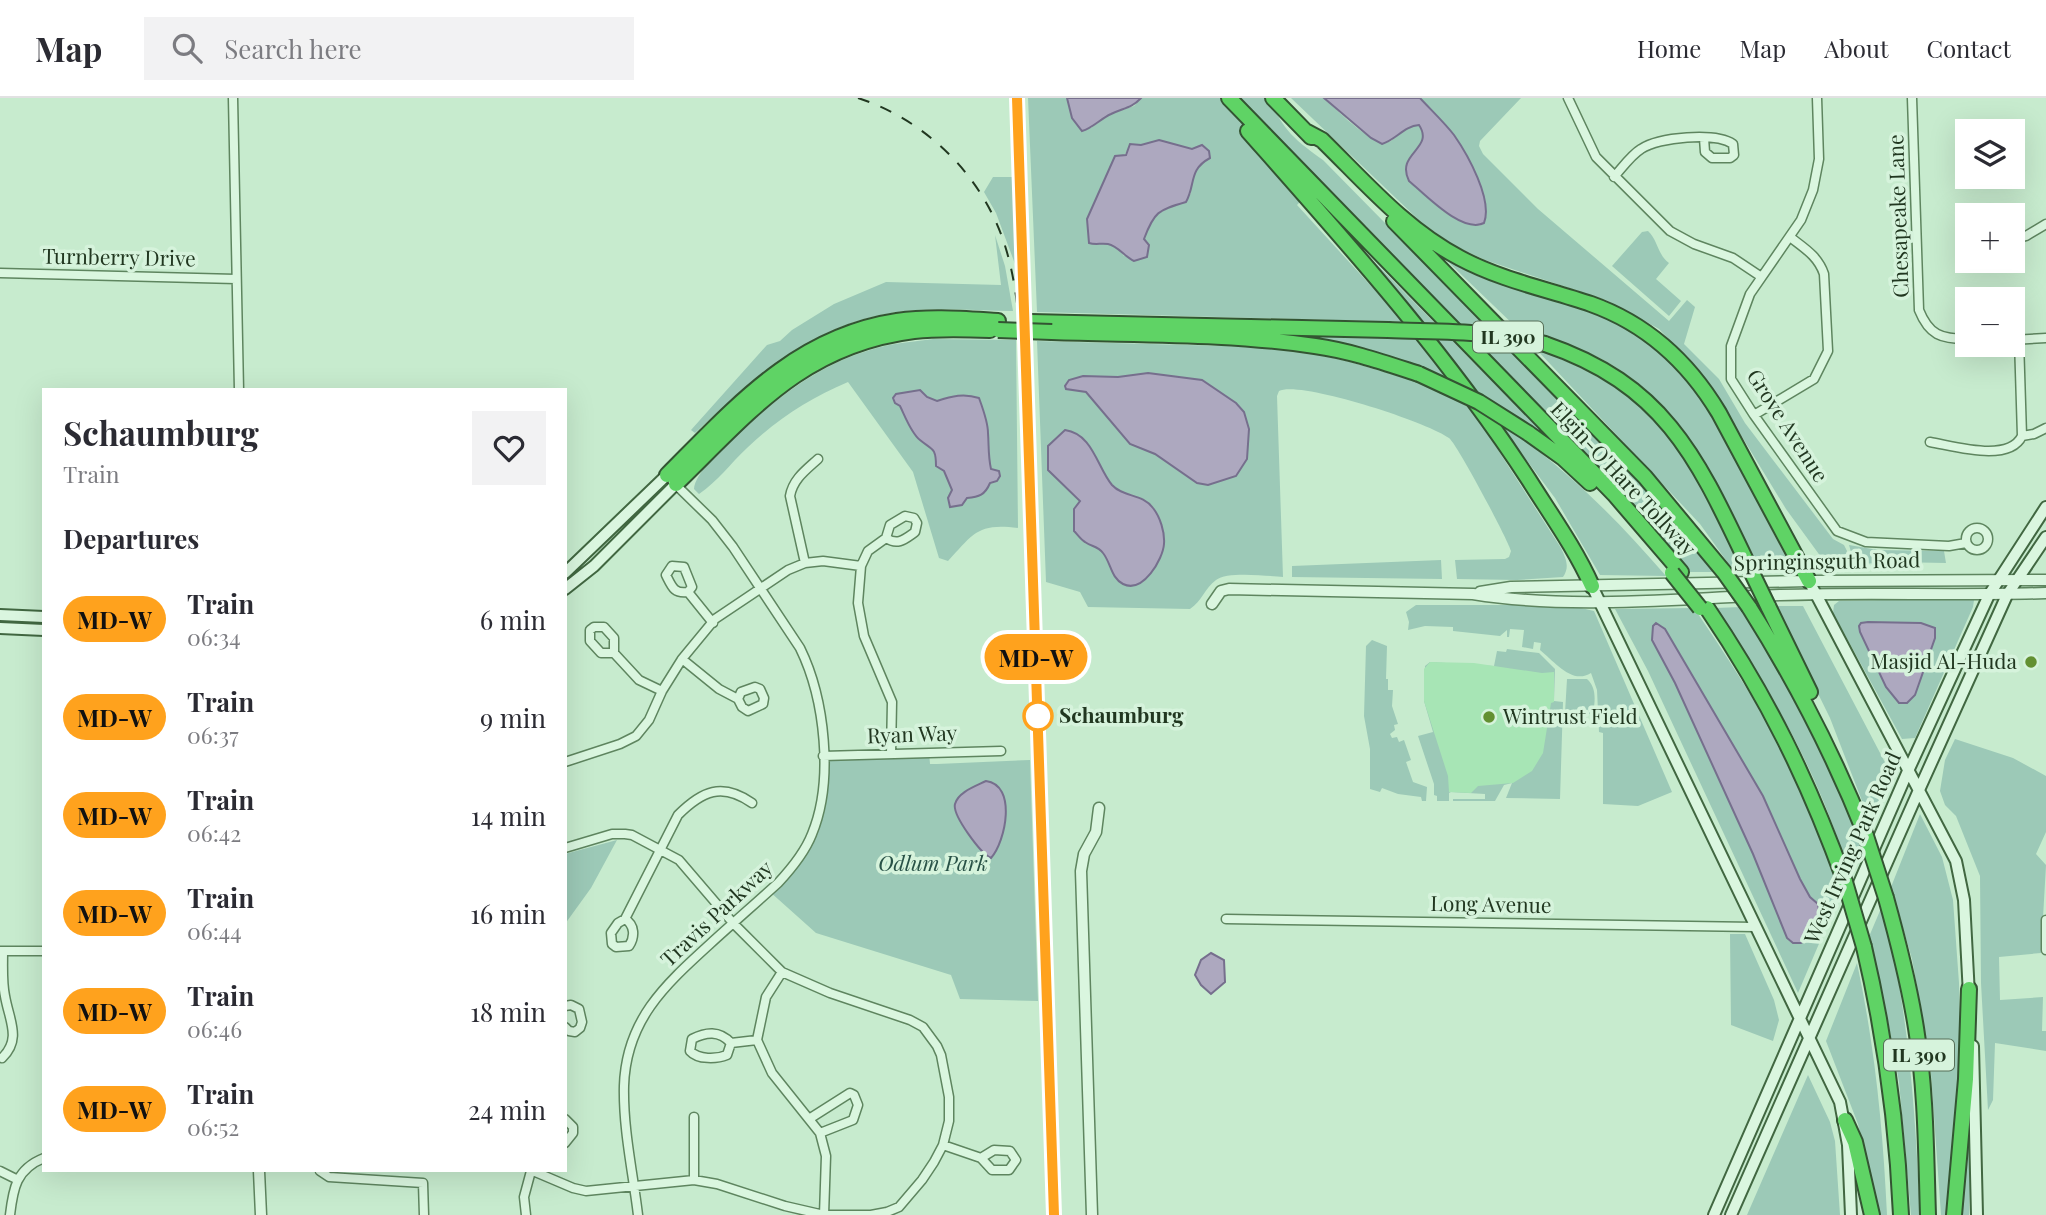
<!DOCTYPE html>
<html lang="en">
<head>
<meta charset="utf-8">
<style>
	:root { --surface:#fff; --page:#f2f2f3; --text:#2b2b33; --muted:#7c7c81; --line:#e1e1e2 }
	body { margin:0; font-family:"Playfair Display",serif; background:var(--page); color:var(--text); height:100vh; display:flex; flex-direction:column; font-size:26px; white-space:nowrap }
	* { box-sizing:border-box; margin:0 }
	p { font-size:23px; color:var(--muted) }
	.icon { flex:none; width:38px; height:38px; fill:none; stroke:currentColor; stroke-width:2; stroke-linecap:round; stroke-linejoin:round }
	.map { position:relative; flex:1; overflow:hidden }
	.panel { position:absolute; left:42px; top:290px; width:525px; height:784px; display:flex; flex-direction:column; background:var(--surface); border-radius:0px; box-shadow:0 7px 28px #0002 }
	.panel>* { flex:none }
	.badge { padding:0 14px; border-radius:23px; font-size:24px; line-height:46px }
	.controls { position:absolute; left:1955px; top:21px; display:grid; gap:14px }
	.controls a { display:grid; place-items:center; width:70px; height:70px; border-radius:0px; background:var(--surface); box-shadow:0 7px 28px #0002; font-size:35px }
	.map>.badge { position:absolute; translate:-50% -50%; box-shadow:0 0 0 4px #fff }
	h2 { padding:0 21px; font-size:26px; line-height:63px }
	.round { display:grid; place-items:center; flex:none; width:74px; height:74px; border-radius:0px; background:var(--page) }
	.headline { display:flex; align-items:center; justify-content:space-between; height:119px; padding:0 21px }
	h1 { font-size:33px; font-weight:700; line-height:52px }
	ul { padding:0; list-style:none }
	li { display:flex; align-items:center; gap:21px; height:98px; padding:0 21px }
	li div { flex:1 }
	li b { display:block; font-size:26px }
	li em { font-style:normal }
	li .badge { min-width:77px; font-weight:700; text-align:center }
	header { display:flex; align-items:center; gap:42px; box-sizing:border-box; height:98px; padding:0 35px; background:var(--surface); border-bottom:2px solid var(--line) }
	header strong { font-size:33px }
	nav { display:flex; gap:38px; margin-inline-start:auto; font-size:24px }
	.search { width:490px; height:63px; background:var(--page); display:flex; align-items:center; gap:18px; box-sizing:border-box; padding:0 24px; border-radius:0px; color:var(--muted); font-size:26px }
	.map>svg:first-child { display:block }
	.green { fill:#9cc9b7; fill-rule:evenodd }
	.sand { fill:#a7e5b5 }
	.water { fill:#ada8bf; stroke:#766f8d; stroke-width:2 }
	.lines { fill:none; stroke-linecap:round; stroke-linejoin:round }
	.minor-casing { stroke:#5e855f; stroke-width:11 }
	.tertiary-casing { stroke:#5e855f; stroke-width:13 }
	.secondary-casing { stroke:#416741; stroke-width:14 }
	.motorway-casing { stroke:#335432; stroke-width:18 }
	.minor { stroke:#daf6df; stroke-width:8 }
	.tertiary { stroke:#daf6df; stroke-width:10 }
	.secondary { stroke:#daf6df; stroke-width:10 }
	.motorway { stroke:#5fd365; stroke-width:14 }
	.rail { stroke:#213720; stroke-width:2; stroke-dasharray:12 12; stroke-linecap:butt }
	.motorway-bridge-casing { stroke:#335432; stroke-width:18; stroke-linecap:butt }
	.motorway-bridge { stroke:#5fd365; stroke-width:14 }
	.line-casing { stroke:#fff; stroke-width:16 }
	.line { stroke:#ffa21d; stroke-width:10 }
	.poi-dot { fill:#639032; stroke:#d6f3dc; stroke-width:2.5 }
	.stop-dot { fill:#fff; stroke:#ffa21d; stroke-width:3.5 }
	.labels { text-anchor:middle; stroke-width:7; stroke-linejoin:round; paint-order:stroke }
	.shield { fill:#d6f3dc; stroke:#576f58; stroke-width:2 }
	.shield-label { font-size:19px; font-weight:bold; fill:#213720 }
	.street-label { font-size:21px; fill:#213720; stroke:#d6f3dc }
	.poi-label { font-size:21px; fill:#213720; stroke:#d6f3dc; text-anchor:end }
	.stop-label { font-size:21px; font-weight:bold; fill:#213720; stroke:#d6f3dc; text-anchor:start }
	.park-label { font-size:21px; font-style:italic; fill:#295247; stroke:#d6f3dc }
</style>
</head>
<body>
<header>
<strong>Map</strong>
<div class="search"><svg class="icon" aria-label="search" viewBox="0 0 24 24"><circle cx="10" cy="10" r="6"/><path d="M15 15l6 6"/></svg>Search here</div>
<nav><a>Home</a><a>Map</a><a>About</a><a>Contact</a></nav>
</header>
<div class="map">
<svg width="2046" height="1117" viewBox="0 0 2046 1117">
	<rect width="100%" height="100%" fill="#c7ebce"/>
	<path class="green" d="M1028 0H1067L1072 20 1091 30 1110 16 1134 8 1141 0H1271C1280 31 1298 44 1323 62L1642 386 1716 474H1689L1646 418 1321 82 1297 107 1404 224 1037 214ZM1159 42 1192 51 1199 66 1191 82V95L1186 104 1169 109 1152 120 1144 142 1124 158 1119 151 1108 146 1087 121 1131 46 1141 47Z
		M1291 0H1324C1336 11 1375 52 1391 43 1401 36 1406 27 1419 27L1423 37V43L1406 76 1409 83 1446 115 1480 128C1499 111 1466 54 1454 37 1444 24 1431 12 1420 0H1521L1480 43 1479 48 1483 56 1538 111 1669 223 1687 202 1695 209 1684 246 1719 281 1745 325 1833 441 1844 447 1847 453 1845 458 1821 459 1786 411 1708 283 1659 231 1608 203 1485 162 1455 148 1423 126Z
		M993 79H1015L1018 174 996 115 984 94Z
		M1648 133C1658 142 1657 156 1669 165L1656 181 1681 203 1669 218 1612 168 1642 134Z
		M995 137 1005 168 1013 213C981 213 948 210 916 212 819 219 762 274 695 335L691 332 767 247 780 243 792 232 834 206 886 184 1001 187Z
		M1348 137 1552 344 1476 296Z
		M1442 158C1486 191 1546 195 1596 215 1639 232 1677 265 1703 302 1720 324 1731 352 1744 377 1760 409 1776 441 1793 472H1761L1757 468C1721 394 1686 312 1612 267 1586 251 1556 243 1528 232H1519Z
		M1258 233 1416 239 1454 285Z
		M933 241 1016 242 1018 430C978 425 974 435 948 463L939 460 913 374 848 284C810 300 776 322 747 350 730 366 718 383 699 396L694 391C695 375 721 352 732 341 774 303 815 268 870 252 890 245 913 244 933 241ZM927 299 989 334 987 350 991 372 967 400 952 392 944 373 936 368C936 347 927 348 915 334 909 327 904 316 900 308Z
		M1037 243 1264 249 1320 257 1350 264 1416 283 1448 295 1473 313 1561 450C1566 461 1570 469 1563 479L1517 482 1457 481 1455 462 1505 461 1509 459 1511 453C1507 440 1457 346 1449 340 1428 324 1299 282 1279 293L1277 298 1283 479C1268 478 1227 473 1216 482 1205 490 1202 503 1190 511L1088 509 1080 494 1046 484Z
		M1537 252C1598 273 1656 309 1690 366 1711 400 1727 437 1744 472H1733L1700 426Z
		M1497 323C1562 366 1615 419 1666 478L1600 477 1555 400Z
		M1849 447 1878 452 1944 453 1946 465 1894 464 1861 466 1853 461Z
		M1441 462 1442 481 1292 479V468Z
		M1970 500 1974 502 1973 509 1915 640 1902 641 1833 515 1834 507 1839 503ZM1869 524 1921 525 1899 604C1881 583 1864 553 1862 525Z
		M1416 507H1568L1594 513 1672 694 1638 708 1603 706V635L1599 634 1597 592 1591 575C1572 587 1555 564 1540 552L1541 545 1534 544 1533 551 1522 549 1524 532 1510 531 1509 539H1507V532L1500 538 1453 533V529L1425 528 1408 532 1409 524 1406 514Z
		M1775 508H1803L1889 672C1894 689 1880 712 1871 726L1830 620Z
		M1741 509 1776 565 1827 662 1862 746 1849 776C1819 674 1773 597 1715 510Z
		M1694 510C1725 556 1756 602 1781 651 1804 697 1822 746 1841 794L1798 895 1648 573 1615 511ZM1656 525 1665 531 1763 698 1800 781 1810 799 1818 806 1820 819 1815 833 1787 840 1753 756 1675 585 1652 542 1653 528Z
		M1372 542 1387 548 1386 581H1388V592H1393L1392 608 1398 626 1394 627 1395 632 1390 636 1392 640 1397 639 1399 644 1404 642 1411 662 1406 664 1413 684 1427 689 1426 703H1422L1421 699 1398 696 1382 690 1380 694 1370 691V651L1364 618 1366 548Z
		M1507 551 1539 555 1555 571 1554 603 1563 604 1560 701 1506 700 1512 685 1504 687 1495 703H1453V701H1485V696L1451 694 1449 695V703H1437V698L1434 697V686L1418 638 1433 634 1424 603 1425 568 1430 564 1494 568 1497 553 1506 554Z
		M1567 581H1587C1597 590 1595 603 1593 616L1565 615Z
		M1955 641 2013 660 2046 678V734L2036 756 2046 767 2041 855 1999 859 2000 902 2043 899 2042 933H2046V953L1995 945 1993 1002 1988 1012 1981 885 1980 778 1956 718 1945 707 1940 693 1945 662Z
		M929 654 930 666H937L1030 662 1038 903 960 901 951 877 816 835 769 793 793 769 818 718 823 658Z
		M1920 716 1942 759 1953 802 1959 885 1961 984 1949 1117H1941L1930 962 1912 861 1891 789Z
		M617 742 591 790 565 826V756Z
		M1882 808C1909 911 1915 1011 1920 1117H1911L1899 984 1886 912 1868 841Z
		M1730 836H1745L1774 902 1779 922 1773 943 1731 927Z
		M1857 865C1875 949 1883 1031 1887 1117H1879L1858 1026 1826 943Z
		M1808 977 1830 1024 1835 1043 1840 1117H1747Z
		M1970 1014H1972L1969 1117H1962Z"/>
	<path class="sand" d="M1430 564 1474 565 1542 575 1554 574V604L1551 605 1543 655 1532 673 1513 685 1478 688 1471 695 1449 694 1448 678 1424 603V571Z"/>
	<path class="water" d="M1067 0H1141C1132 10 1123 10 1111 16 1100 21 1093 30 1082 33L1072 20Z
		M1324 0H1420C1431 12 1444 24 1454 37 1468 57 1493 102 1484 125 1462 136 1425 96 1409 83 1395 55 1435 51 1419 27 1404 28 1396 42 1382 46L1371 40Z
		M1159 42 1192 51 1202 47 1209 53 1210 60C1188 72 1196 86 1186 104 1158 112 1154 114 1144 141L1149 147 1147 159 1134 163C1125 159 1118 148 1108 146 1101 145 1095 147 1089 145L1087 121 1115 58 1126 57 1130 46 1141 47Z
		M1148 275 1202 282 1236 305 1244 314 1249 331 1247 361 1236 378 1208 387 1197 385 1155 356 1130 346 1086 294 1066 291 1065 288 1069 282 1083 278 1118 279Z
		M920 292 927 299 937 303C952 298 964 295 979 300 983 311 988 324 988 335 989 348 988 358 991 371L999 373 1000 378 997 383 990 385C985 397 979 399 967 400L962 407 950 409 948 400 952 392 944 373 936 368C936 349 932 352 920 342 911 335 905 318 900 308L895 305 893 300 896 296Z
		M1065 332C1093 336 1097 369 1112 387 1124 400 1142 395 1153 410 1160 419 1165 434 1164 446 1163 461 1143 496 1123 486 1111 480 1111 465 1103 455 1098 448 1092 449 1085 444 1081 442 1077 436 1074 433V411L1080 403 1048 372V348Z
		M1868 524 1921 525 1935 530V540L1915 597 1907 605H1899L1886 589 1860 534 1859 528 1861 525Z
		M1656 525 1665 531 1763 698 1800 781 1810 799 1818 806 1820 819 1811 839 1801 845H1793L1787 840 1753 756 1675 585 1652 542 1653 528Z
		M986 683C1017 687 1006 743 991 760 981 756 952 717 955 706 958 694 976 688 986 683Z
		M1211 855 1224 862 1225 884 1211 896 1201 887 1195 877 1201 862Z"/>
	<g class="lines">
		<g class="minor-casing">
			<path id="minor" d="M233 0 239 292
				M1568 0 1596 59 1670 133 1694 146 1733 160 1760 178
				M1817 0 1819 61 1813 92 1801 122 1750 196 1731 248V281L1754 317 1837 433 1866 444 1949 448 1966 445
				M1912 0 1919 212C1929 237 1941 241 1967 241
				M1614 79C1622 70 1631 57 1641 51 1659 39 1715 34 1733 46L1734 57 1730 60H1712L1705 54 1704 40
				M2012 142 2026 138 2046 126
				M0 175 236 181
				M2012 242 2046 240
				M1754 317 1814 281 1828 253 1824 176C1818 158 1804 150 1790 139
				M2022 338 2034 336 2046 330
				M1930 344C1954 348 2009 365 2022 338L2019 242
				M1966 441a11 11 0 1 1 22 0a11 11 0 1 1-22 0Z
				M886 440 890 427 905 418 914 420 917 425 915 434C905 441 898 448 886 440L868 453 861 468 858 505 864 538 892 604 891 655
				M805 465 790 398C793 381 806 372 818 361
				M688 494 692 489 684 469 672 468 666 477C672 489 674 496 688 494L713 525
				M614 555V540L604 529H594L590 532V543L601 555H614L639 582 662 593
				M682 561 719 591 738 601 742 609 748 613 763 606 764 600 760 591 755 589 741 594 738 601
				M823 658 1001 653
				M565 664 620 646 636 638 649 622 662 593 682 561 715 521 788 472 805 465 823 463 861 468
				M625 821 618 825 611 835 612 846 616 849 629 848C635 839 635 827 625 821L678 717C702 693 722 684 752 705
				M1226 821 1755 829
				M2046 822V852
				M0 853H44
				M782 874 766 899 757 942 772 975 820 1035 826 1058 824 1117
				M565 908 571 907 579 911 582 924 580 930 575 934 569 933 565 929
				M731 945 727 957C717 961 698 962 690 953L692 941C706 934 719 932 731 945L757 942
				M2 960C22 941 9 922 5 898 2 884 3 868 3 853
				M694 1019V1082
				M565 1021 573 1029V1035L565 1045
				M809 1021 850 995 854 997 858 1007 853 1022 820 1035
				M943 1047 981 1060 994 1052 1010 1053 1016 1062 1009 1072H992L981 1060
				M0 1073 16 1081
				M320 1073 329 1079 423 1085 424 1117
				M533 1073 573 1090 586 1093 694 1082 717 1086 785 1108 824 1117H871L887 1114 899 1109 922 1082 934 1064 943 1047 949 1023V999L941 957 937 948 923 929 910 922 830 895 782 874 733 825 679 762 632 737 625 736H612L565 750
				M10 1117C13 1091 16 1071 44 1060
				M526 1117 524 1099 531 1073
				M638 1117C633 1075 623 1031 624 988 626 922 665 887 710 846 733 825 756 805 778 785 792 770 805 754 812 736 834 683 825 601 800 550L733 449 712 422 673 384"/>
		</g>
		<g class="tertiary-casing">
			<path id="tertiary" d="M1480 494 1511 489 1809 483 2046 482
				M1212 506 1221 493 1229 491 1473 496C1571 512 1681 500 1780 497 1869 494 1957 498 2046 495
				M259 1073 261 1117
				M1092 1117 1081 773 1084 756 1096 734 1099 710"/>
		</g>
		<g class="secondary-casing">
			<path id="secondary" d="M565 475 667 377
				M1809 483 1956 763 1964 802 1969 897
				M1592 488 1840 1004 1848 1047 1851 1117
				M565 491 594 468 676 386
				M0 517 44 519
				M0 530 44 532
				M1973 948 1977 1117
				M1714 1117 1908 673 1989 497 2046 409
				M1731 1117 1919 692 2007 497 2046 439"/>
		</g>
		<g class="motorway-casing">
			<path id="motorway" d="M1229 0 1614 396 1681 474
				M1273 0 1311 39
				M1248 33C1347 145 1447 256 1529 382 1551 417 1575 450 1592 488
				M1307 34 1322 42C1365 84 1406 132 1460 160 1501 182 1547 191 1591 206 1647 226 1689 265 1719 315L1809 483
				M1394 123 1645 379 1724 474
				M1031 224 1388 232
				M1052 234C1139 237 1229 235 1315 248 1351 253 1385 265 1419 276
				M1545 246C1668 288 1699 364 1751 473
				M1528 335 1563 360 1590 385
				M667 377C735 309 796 238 897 223 930 218 964 221 998 223
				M676 386C751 313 803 247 914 233 939 230 965 231 990 232
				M1768 508 1810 594
				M1749 509C1795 582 1834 657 1866 738
				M1707 510C1768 600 1808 682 1845 784
				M1886 800C1898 843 1909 886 1916 930 1926 992 1926 1055 1928 1117
				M1864 849C1885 938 1897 1026 1901 1117
				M1845 1022 1855 1044 1872 1117
				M1954 1117 1966 981 1969 891"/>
		</g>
		<use href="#minor" class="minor"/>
		<use href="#tertiary" class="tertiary"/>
		<use href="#secondary" class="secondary"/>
		<use href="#motorway" class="motorway"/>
		<path class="rail" d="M858 0C928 23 985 80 1006 151 1014 177 1017 204 1020 231
			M1021 0 1059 1117"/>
		<g class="motorway-bridge-casing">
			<path id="motorway-bridge" d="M998 232 1052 234
				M1388 232C1440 234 1494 232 1545 246
				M1419 276 1479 304 1528 335
				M1751 473 1768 508
				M1724 474 1749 509
				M1672 475 1700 510
				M1866 738 1886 800
				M1845 784 1864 849"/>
		</g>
		<use href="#motorway-bridge" class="motorway-bridge"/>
	</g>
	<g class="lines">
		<g class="line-casing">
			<path id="line" d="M1017 0 1054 1117"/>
		</g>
		<use href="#line" class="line"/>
	</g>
	<g class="poi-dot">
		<circle cx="2031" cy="564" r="7"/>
		<circle cx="1489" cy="619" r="7"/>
	</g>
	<circle class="stop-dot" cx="1038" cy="618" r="14"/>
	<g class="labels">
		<g class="shield">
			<rect x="1473" y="223.5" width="70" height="31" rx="5"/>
			<rect x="1884" y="941.5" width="70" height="31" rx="5"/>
		</g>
		<g class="shield-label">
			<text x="1508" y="246">IL 390</text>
			<text x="1919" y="964">IL 390</text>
		</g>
		<g class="street-label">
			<text transform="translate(1899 118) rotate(-92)" y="7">Chesapeake Lane</text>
			<text transform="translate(119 160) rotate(1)" y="7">Turnberry Drive</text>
			<text transform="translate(1787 328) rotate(57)" y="7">Grove Avenue</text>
			<text transform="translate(1623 381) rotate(47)" y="7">Elgin-O'Hare Tollway</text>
			<text transform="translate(1827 464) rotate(-1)" y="7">Springinsguth Road</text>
			<text transform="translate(912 637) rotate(-2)" y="7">Ryan Way</text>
			<text transform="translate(1853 750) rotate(-66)" y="7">West Irving Park Road</text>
			<text transform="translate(1491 807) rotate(1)" y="7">Long Avenue</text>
			<text transform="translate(717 816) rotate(-43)" y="7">Travis Parkway</text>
		</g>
		<g class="poi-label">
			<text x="2017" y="571">Masjid Al-Huda</text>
			<text x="1503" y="626" text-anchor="start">Wintrust Field</text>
		</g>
		<g class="stop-label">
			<text x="1059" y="625">Schaumburg</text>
		</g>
		<g class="park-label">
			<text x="933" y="773">Odlum Park</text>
		</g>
	</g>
</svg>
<div class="controls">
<a><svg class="icon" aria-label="layers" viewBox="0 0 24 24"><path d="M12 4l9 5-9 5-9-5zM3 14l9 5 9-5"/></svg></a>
<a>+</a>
<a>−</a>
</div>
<b class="badge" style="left:1036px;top:559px;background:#ffa21d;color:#111">MD-W</b>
<section class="panel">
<div class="headline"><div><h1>Schaumburg</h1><p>Train</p></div><a class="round"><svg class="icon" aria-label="heart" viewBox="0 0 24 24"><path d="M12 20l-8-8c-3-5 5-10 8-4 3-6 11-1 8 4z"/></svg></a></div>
<h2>Departures</h2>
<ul>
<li><span class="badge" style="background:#ffa21d;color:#111">MD-W</span><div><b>Train</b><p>06:34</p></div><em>6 min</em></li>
<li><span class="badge" style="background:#ffa21d;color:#111">MD-W</span><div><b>Train</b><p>06:37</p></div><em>9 min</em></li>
<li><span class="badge" style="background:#ffa21d;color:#111">MD-W</span><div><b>Train</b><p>06:42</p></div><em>14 min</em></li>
<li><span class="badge" style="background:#ffa21d;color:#111">MD-W</span><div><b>Train</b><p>06:44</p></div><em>16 min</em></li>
<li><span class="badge" style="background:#ffa21d;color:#111">MD-W</span><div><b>Train</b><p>06:46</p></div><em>18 min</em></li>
<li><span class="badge" style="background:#ffa21d;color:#111">MD-W</span><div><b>Train</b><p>06:52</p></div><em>24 min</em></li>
</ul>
</section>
</div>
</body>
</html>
